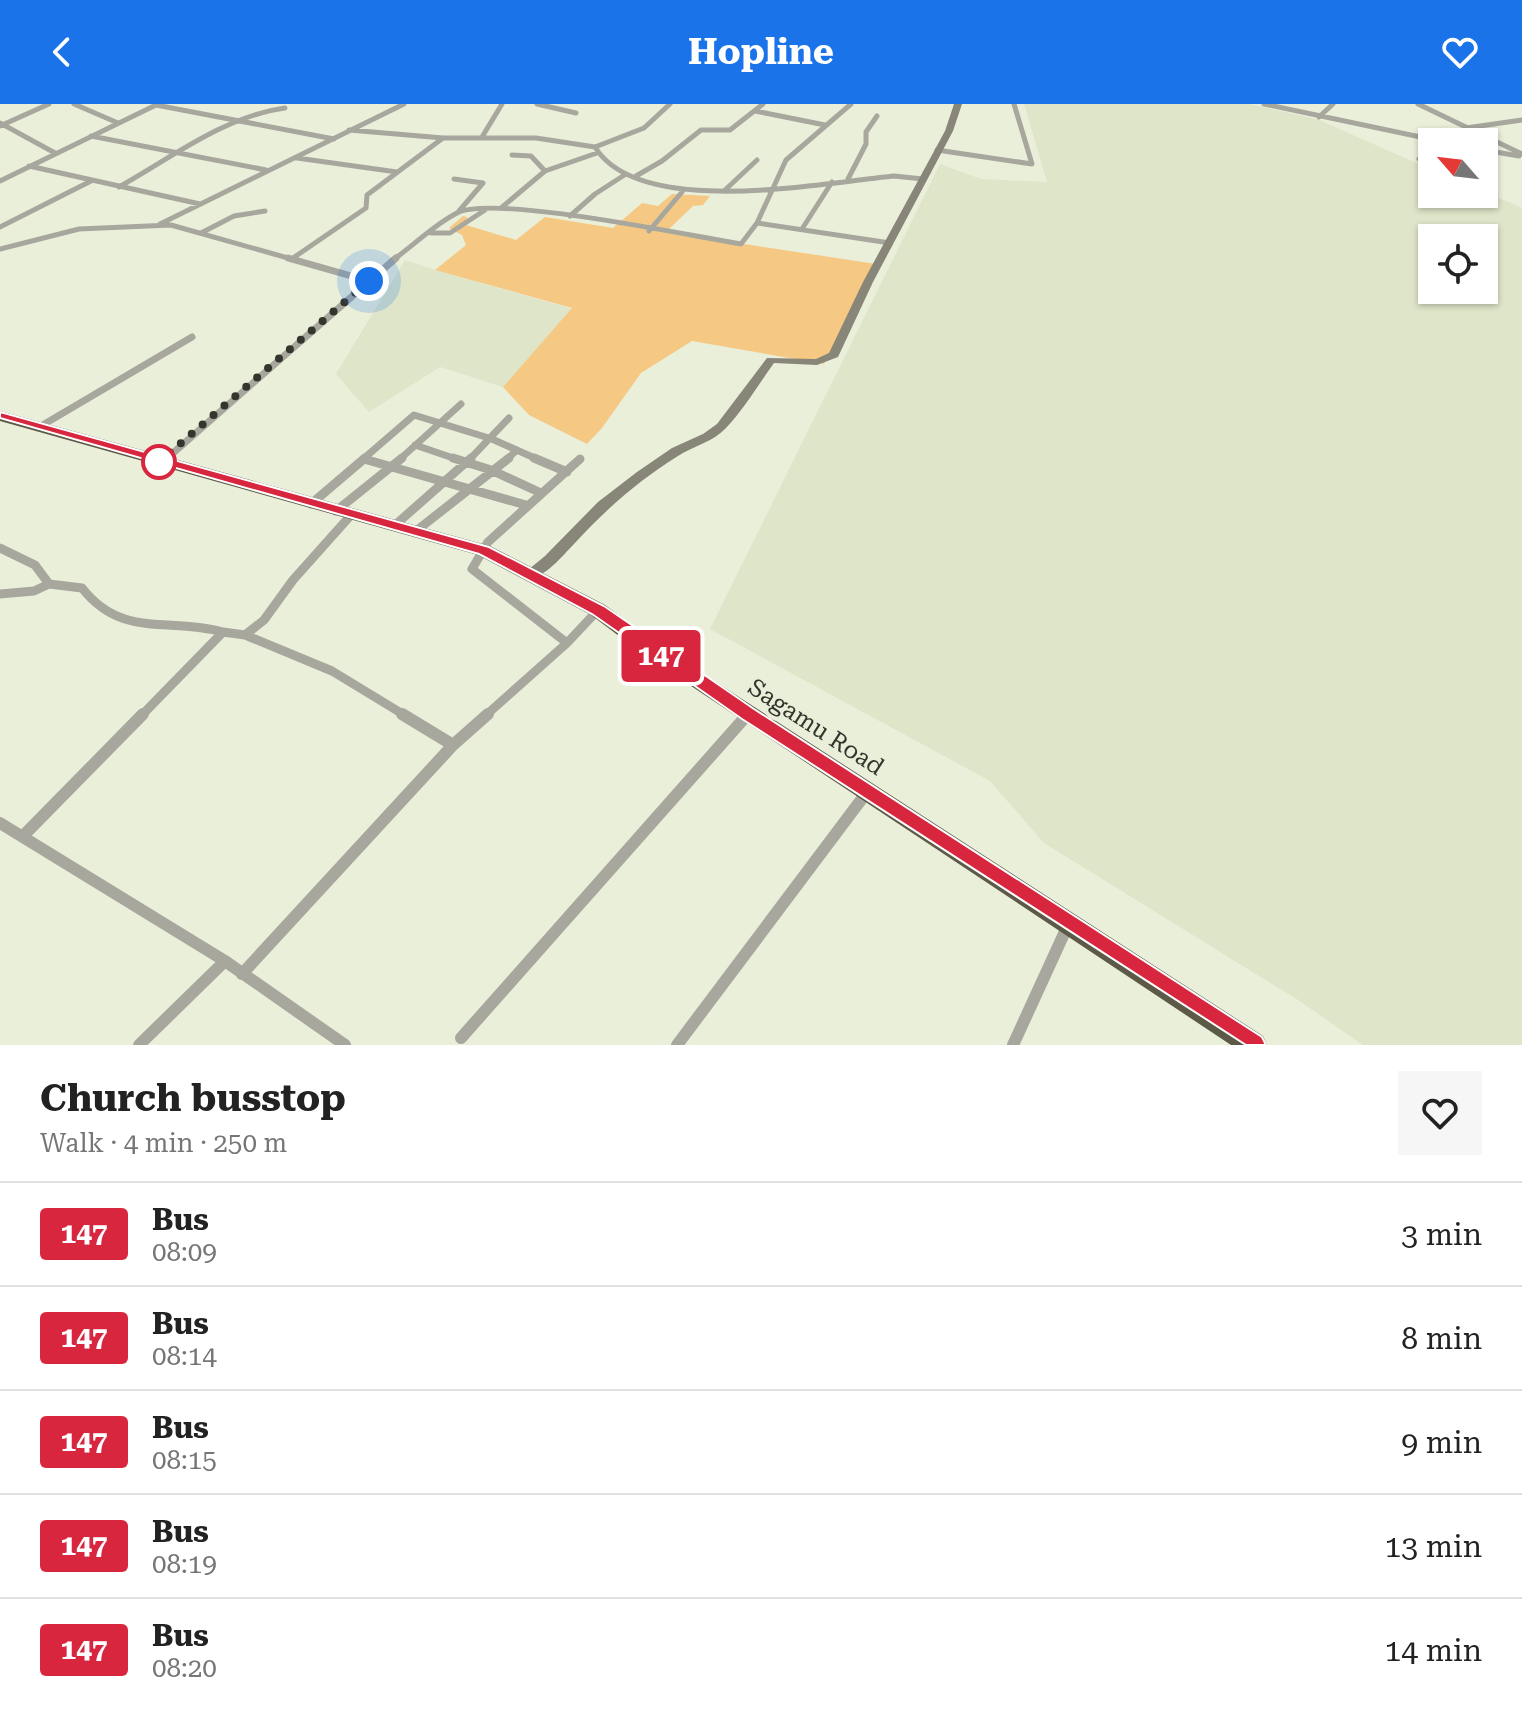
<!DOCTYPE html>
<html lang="en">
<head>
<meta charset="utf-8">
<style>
	:root { --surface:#fff; --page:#f6f6f6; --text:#222; --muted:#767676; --line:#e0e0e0; --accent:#1a73e8 }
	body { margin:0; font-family:"Roboto Serif",serif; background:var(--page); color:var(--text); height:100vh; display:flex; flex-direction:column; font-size:30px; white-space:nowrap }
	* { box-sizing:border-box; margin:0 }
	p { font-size:26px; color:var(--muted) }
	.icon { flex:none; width:44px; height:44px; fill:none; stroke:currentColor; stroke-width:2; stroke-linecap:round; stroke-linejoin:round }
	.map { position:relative; height:941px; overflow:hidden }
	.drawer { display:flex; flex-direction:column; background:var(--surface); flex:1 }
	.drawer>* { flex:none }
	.badge { padding:0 16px; border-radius:6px; font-size:28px; line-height:52px }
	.needle { width:52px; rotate:298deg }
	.fabs { position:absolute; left:1418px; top:24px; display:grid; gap:16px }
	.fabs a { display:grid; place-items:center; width:80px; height:80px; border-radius:0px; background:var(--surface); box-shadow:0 2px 6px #0004; font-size:40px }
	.you { position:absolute; width:40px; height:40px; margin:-20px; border:6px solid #fff; border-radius:50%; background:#1a73e8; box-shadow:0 0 0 12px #1a73e833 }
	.map>.badge { position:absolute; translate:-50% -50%; box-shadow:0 0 0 4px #fff }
	.round { display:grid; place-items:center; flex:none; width:84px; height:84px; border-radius:0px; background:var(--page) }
	.headline { display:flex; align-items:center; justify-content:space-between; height:136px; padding:0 40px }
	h1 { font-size:38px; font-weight:700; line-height:60px }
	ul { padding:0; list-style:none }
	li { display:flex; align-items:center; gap:24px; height:104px; padding:0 40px; border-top:2px solid var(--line) }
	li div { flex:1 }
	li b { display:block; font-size:30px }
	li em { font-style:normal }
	li .badge { min-width:88px; font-weight:700; text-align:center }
	header { display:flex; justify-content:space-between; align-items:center; height:104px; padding:0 40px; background:var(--accent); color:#fff; font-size:36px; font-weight:700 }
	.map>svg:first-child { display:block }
	.built { fill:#dfe5c9; fill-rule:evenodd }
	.green { fill:#f5c983 }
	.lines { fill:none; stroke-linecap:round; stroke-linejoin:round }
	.street-far3 { stroke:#a8a79e; stroke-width:5 }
	.street-far2 { stroke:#a8a79e; stroke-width:7 }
	.street-far1 { stroke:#a8a79e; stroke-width:9 }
	.street { stroke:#a8a79e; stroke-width:12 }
	.secondary { fill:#888579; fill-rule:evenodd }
	.highway { fill:#5d5947; fill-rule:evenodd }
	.line { fill:#d7263d; stroke:#fff; stroke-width:2 }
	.walk { stroke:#34362e; stroke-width:8; stroke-dasharray:0 14.4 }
	.stop-dot { fill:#fff; stroke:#d7263d; stroke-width:4 }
	.labels { text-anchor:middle; stroke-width:8; stroke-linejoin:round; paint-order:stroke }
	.street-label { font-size:24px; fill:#34362e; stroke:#eaefda }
</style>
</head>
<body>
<header><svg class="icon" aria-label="back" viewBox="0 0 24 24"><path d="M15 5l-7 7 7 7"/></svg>Hopline<svg class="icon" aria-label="heart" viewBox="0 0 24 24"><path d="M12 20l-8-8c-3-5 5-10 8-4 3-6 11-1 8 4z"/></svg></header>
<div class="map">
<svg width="1522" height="941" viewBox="0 0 1522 941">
	<rect width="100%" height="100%" fill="#eaefda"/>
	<path class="built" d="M1024 0H1249L1317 15 1432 66V90H1484V87L1522 104V941H1363L1298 896 1044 739 990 677 710 525 940 60 981 75 1047 78ZM1432 134H1484V186H1432Z
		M405 156 435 166 573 205 503 283 440 263 369 308 336 270Z"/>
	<path class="green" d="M672 90 710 92 703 101 693 102 666 128 876 160 824 260 692 237 641 269 602 324 587 340 529 311 503 283 572 204 435 166 466 141 462 131 449 124 463 112 467 113 466 121 516 136 545 113 613 124 642 99 658 102Z"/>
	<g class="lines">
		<path class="street-far3" d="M74 0 118 19
			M537 0 576 9
			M1264 0 1444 38
			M1418 0 1522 50
			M156 1 334 35
			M755 7 825 21
			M1319 13 1333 0
			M0 19 55 49
			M0 22 49 0
			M1466 24 1522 16
			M349 26 443 34H536L595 43 644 24 670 0
			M91 32 266 66
			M482 33 502 0
			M595 43C639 115 822 79 894 72L923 75
			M937 46 1032 60 1014 0
			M1484 46 1519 52
			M512 51 531 52 545 67
			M297 54 397 68
			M1419 55 1432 48
			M29 62 200 100
			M636 72 662 57 701 26H730L763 0
			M454 75 483 79 459 107
			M848 75 866 40V28L877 12
			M0 77 158 0
			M119 83C171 54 225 12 285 4
			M725 86 757 56
			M501 104 545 67 597 49
			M570 112 595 90 626 70
			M757 119 890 139
			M160 120 404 0
			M0 123 91 77
			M802 125 832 78
			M649 127 682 88
			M201 129 234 112 265 107
			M431 129H450L485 106
			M0 145 79 125 171 121 295 156
			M293 154 366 104 367 91 443 34
			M393 156C414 141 435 120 457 109 493 90 691 132 741 140L757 119 786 56 851 0"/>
		<path class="street-far2" d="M288 154 369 177
			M41 322 192 233
			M415 341 459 356
			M165 356 396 154
			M362 356 414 311 492 335 539 356
			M399 356 461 300
			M469 356 509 314
			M506 356 516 347"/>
		<path class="street-far1" d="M453 354 491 366 541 389
			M534 354 567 368
			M364 355 526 401
			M161 359 167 354
			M311 400 365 354
			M336 407 402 354
			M394 422 471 354
			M416 427 509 354
			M0 444 35 461 49 480
			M0 490 34 487 49 480 82 484C122 535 168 513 223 528
			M245 531 332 567 406 612
			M567 539 472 465 488 438 580 355
			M141 612 223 528 245 531 264 516 293 476 351 411
			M485 612 567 539 598 506"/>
		<path class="street" d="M402 610 453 641
			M0 719 225 857 345 941
			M24 731 143 610
			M242 870 453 641 488 610
			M461 934 748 610
			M139 941 225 857
			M677 941 867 688
			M1013 941 1068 821"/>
		<path class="secondary" d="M954 0H962L953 27 873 178 838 253 817 261 774 259C758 281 744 305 726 324 713 338 693 342 678 352 639 376 605 406 574 440 562 452 543 477 525 474L523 470 545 452 598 398 637 368 672 344 703 330 717 320 767 254 816 255 829 249 863 178 945 27Z"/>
		<path class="highway" d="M0 307 490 442 605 501 657 540 1263 932 1267 941H1231L643 550 591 511 478 451 0 317Z"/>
	</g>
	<path class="line" d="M0 308 489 443 604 502 754 605 1262 933 1266 941H1246L742 615 592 510 479 450 0 314Z"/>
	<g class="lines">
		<path class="walk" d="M159 358 369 177"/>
	</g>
	<circle class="stop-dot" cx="159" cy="358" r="16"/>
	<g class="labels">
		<g class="street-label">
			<text transform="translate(816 623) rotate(33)" y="8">Sagamu Road</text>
		</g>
	</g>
</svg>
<div class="fabs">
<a><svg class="needle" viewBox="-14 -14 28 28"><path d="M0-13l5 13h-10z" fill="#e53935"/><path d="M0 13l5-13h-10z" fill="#767676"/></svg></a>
<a><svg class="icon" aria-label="locate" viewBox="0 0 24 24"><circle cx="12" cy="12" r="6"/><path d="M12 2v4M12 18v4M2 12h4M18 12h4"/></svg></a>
</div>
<div class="you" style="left:369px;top:177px"></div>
<b class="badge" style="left:661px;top:552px;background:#d7263d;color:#fff">147</b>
</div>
<section class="drawer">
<div class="headline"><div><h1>Church busstop</h1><p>Walk · 4 min · 250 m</p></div><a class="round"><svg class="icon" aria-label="heart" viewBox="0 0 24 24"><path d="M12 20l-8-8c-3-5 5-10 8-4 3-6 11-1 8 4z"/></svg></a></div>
<ul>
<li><span class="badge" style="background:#d7263d;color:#fff">147</span><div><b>Bus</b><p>08:09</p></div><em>3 min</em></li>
<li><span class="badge" style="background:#d7263d;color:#fff">147</span><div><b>Bus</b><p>08:14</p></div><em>8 min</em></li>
<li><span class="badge" style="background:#d7263d;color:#fff">147</span><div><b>Bus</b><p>08:15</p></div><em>9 min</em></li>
<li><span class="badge" style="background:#d7263d;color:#fff">147</span><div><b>Bus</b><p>08:19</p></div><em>13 min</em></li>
<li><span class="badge" style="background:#d7263d;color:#fff">147</span><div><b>Bus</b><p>08:20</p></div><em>14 min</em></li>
</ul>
</section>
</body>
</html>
